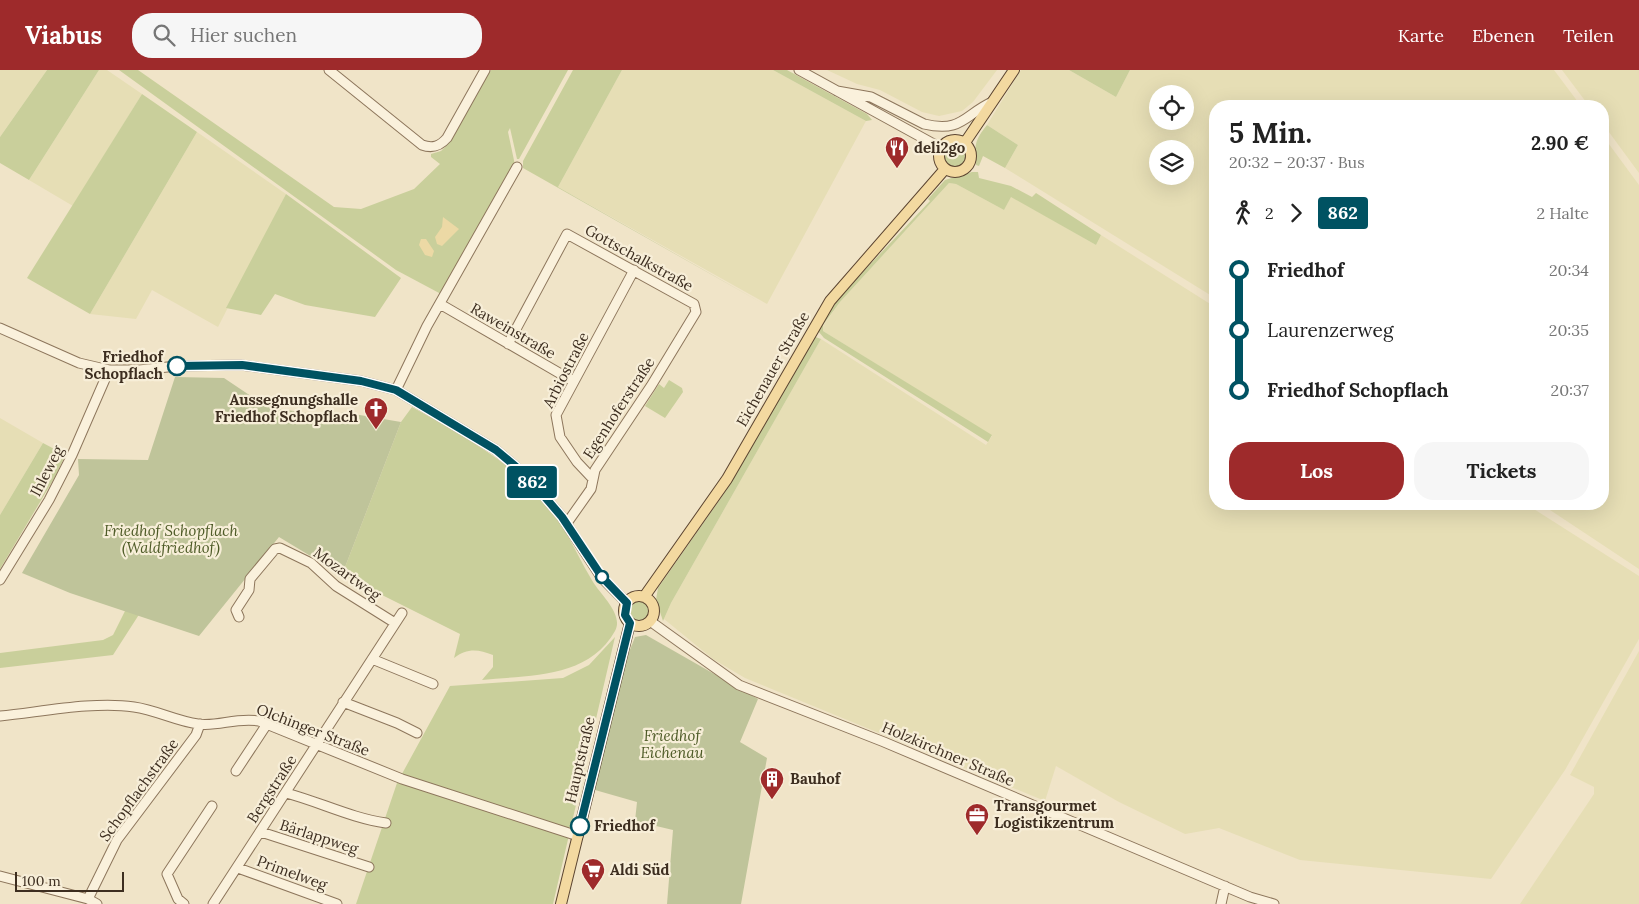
<!DOCTYPE html>
<html lang="de">
<head>
<meta charset="utf-8">
<style>
	:root { --surface:#fff; --page:#f6f6f6; --text:#222; --muted:#767676; --accent:#9e2a2b }
	body { margin:0; font-family:Lora,serif; background:var(--page); color:var(--text); height:100vh; display:flex; flex-direction:column; font-size:19px; white-space:nowrap }
	* { box-sizing:border-box; margin:0 }
	p { font-size:16px; color:var(--muted) }
	.icon { flex:none; width:28px; height:28px; fill:none; stroke:currentColor; stroke-width:2; stroke-linecap:round; stroke-linejoin:round }
	.map { position:relative; flex:1; overflow:hidden }
	.details { position:absolute; left:1209px; top:30px; width:400px; height:410px; display:flex; flex-direction:column; background:var(--surface); border-radius:20px; box-shadow:0 5px 20px #0002 }
	.details>* { flex:none }
	.badge { padding:0 10px; border-radius:4px; font-size:18px; line-height:32px }
	.fabs { position:absolute; left:1149px; top:15px; display:grid; gap:10px }
	.fabs a { display:grid; place-items:center; width:45px; height:45px; border-radius:50%; background:var(--surface); box-shadow:0 5px 20px #0002; font-size:25px }
	.scale { position:absolute; left:15px; bottom:12px; width:109px; box-sizing:border-box; padding-left:5px; border:2px solid #3d2e20; border-top:0; font-size:14px; line-height:18px; white-space:nowrap; color:#3d2e20; -webkit-text-stroke:4px #f7eed8; paint-order:stroke }
	.map>.badge { position:absolute; translate:-50% -50%; box-shadow:0 0 0 2px #fff }
	.legs { display:flex; align-items:center; gap:8px; height:55px; padding:0 20px; font-size:16px }
	.legs p { margin-inline-start:auto }
	.headline { display:flex; align-items:center; justify-content:space-between; height:85px; padding:0 20px }
	h1 { font-size:28px; font-weight:800; line-height:38px }
	.action { display:flex; gap:10px; margin-top:auto; padding:10px 20px }
	.action a { flex:1; height:58px; border-radius:20px; background:var(--accent); color:#fff; font-size:20px; font-weight:800; line-height:58px; text-align:center }
	.action a+a { background:var(--page); color:var(--text) }
	ul { padding:0 20px; list-style:none }
	li { display:flex; align-items:center; gap:18px; height:60px; font-size:19px }
	li i { display:grid; place-items:center; width:8px; height:100%; margin:0 6px; background:currentColor }
	li i::after { content:''; width:12px; height:12px; margin:-6px; border:4px solid; border-radius:50%; background:var(--surface) }
	li p { margin-inline-start:auto }
	li:first-child i { background:linear-gradient(#0000 50%,currentColor 0) }
	li:last-child i { background:linear-gradient(currentColor 50%,#0000 0) }
	header { display:flex; align-items:center; gap:30px; box-sizing:border-box; height:70px; padding:0 25px; background:var(--accent); color:#fff }
	header strong { font-size:24px }
	nav { display:flex; gap:28px; margin-inline-start:auto; font-size:18px }
	.search { width:350px; height:45px; background:var(--page); display:flex; align-items:center; gap:12px; box-sizing:border-box; padding:0 18px; border-radius:20px; color:var(--muted); font-size:19px }
	.map>svg:first-child { display:block }
	.farmland { fill:#e6deb5; fill-rule:evenodd }
	.green { fill:#c9cf9b }
	.sand { fill:#ecd9a5 }
	.cemetery { fill:#bfc49a }
	.lines { fill:none; stroke-linecap:round; stroke-linejoin:round }
	.minor-casing { stroke:#8d765c; stroke-width:11 }
	.major-casing { stroke:#5b4430; stroke-width:12 }
	.minor { stroke:#faf1dc; stroke-width:9 }
	.major { stroke:#f3d9a0; stroke-width:10 }
	.line-1-casing { stroke:#fff; stroke-width:11 }
	.line-1 { stroke:#005262; stroke-width:8 }
	.stop-1-dot { fill:#fff; stroke:#005262; stroke-width:2.5 }
	.labels { text-anchor:middle; stroke-width:4.5; stroke-linejoin:round; paint-order:stroke }
	.poi-label { font-size:15px; font-weight:bold; fill:#3d2e20; stroke:#f7eed8; text-anchor:start }
	.street-label { font-size:15px; fill:#3d2e20; stroke:#f7eed8 }
	.stop-label { font-size:15px; font-weight:bold; fill:#3d2e20; stroke:#f7eed8; text-anchor:end }
	.park-label { font-size:15px; font-style:italic; fill:#4d5a26; stroke:#f7eed8 }
</style>
</head>
<body>
<header>
<strong>Viabus</strong>
<div class="search"><svg class="icon" aria-label="search" viewBox="0 0 24 24"><circle cx="10" cy="10" r="6"/><path d="M15 15l6 6"/></svg>Hier suchen</div>
<nav><a>Karte</a><a>Ebenen</a><a>Teilen</a></nav>
</header>
<div class="map">
<svg width="1639" height="834" viewBox="0 0 1639 834">
	<rect width="100%" height="100%" fill="#f0e4c8"/>
	<path class="farmland" d="M0 0H47L0 67Z
		M99 0H107L142 24 73 136 29 110Z
		M622 0H773L866 51 767 234 558 117Z
		M827 0H997L973 32 962 41 939 46 922 42 880 20 857 14Z
		M1021 0H1069L1116 27 1130 0H1554L1581 36H1215V228L1005 98 1018 75 987 55ZM1158 24H1185V51H1158ZM1158 79H1185V106H1158Z
		M1562 0H1639V103L1603 54 1602 36H1589Z
		M197 62 286 124 218 257 152 220 136 249 90 244Z
		M1603 66 1639 115V499L1541 434H1602Z
		M949 113 956 114 1004 140 1011 126 1096 175 1101 165 1215 237V434H1526L1639 506V569L1565 700 1491 809 1300 790 1219 758 1185 764 1119 732 1056 696 1045 731 745 608 713 589 664 549 671 533 821 269 986 375 992 366 823 261V256L840 232Z
		M0 348 43 373 0 445Z
		M1639 581V834H1520L1594 724V717L1570 705Z"/>
	<path class="green" d="M47 0H99L29 110 0 93V67Z
		M119 0H138L334 137 361 139 414 119 440 94 431 87V84L441 81 448 74 491 0H568L519 89H517L510 58 508 62 515 95 441 224 396 200Z
		M573 0H622L558 117 767 236 523 98V91Z
		M773 0H787L867 44 872 50 866 51Z
		M1069 0H1130L1116 27Z
		M142 24 197 62 90 244 27 208Z
		M987 55 1018 75 1005 98 983 86 979 96 976 95C974 75 975 70 987 55Z
		M943 86a12 12 0 1 1 24 0a12 12 0 1 1-24 0Z
		M972 102H978L979 108 1011 116 1032 127 1036 123 1101 165 1096 175 1011 127 1004 140 956 114 949 113 840 232 823 255V261L992 365 988 372 824 268 818 261 823 249 843 223 930 131 928 129 945 110Z
		M286 124 401 208 375 247 305 235 275 224 261 245 226 238Z
		M813 266 821 269 671 533 663 551 656 530 658 518 723 425 763 358Z
		M669 310 682 318 683 322 665 348 645 336 659 314 664 318Z
		M412 337C468 368 527 400 562 456 573 474 582 494 593 512 601 525 624 545 615 561 588 609 529 605 482 610L493 597V585C478 579 467 578 454 588L460 564 342 505 401 352Z
		M43 373 58 381 64 388 55 407 0 499V445Z
		M627 541a12 12 0 1 1 24 0a12 12 0 1 1-24 0Z
		M128 535 140 543 113 585 0 598V583L103 570 113 565Z
		M615 567 553 834H356L397 713 450 616 563 608 589 595Z"/>
	<path class="sand" d="M443 147 459 159 442 176 437 174 435 167 442 157Z
		M421 169H426L434 181 432 187 425 185 419 175Z"/>
	<path class="cemetery" d="M175 307 224 308 267 337 340 348 342 342 401 352 342 505 279 467 199 566 70 523 22 503 79 405 78 389 148 390Z
		M646 565 758 629 740 672 767 688 741 834H667L673 760 635 751 637 732 595 720 620 605 635 567Z"/>
	<g class="lines">
		<g class="minor-casing">
			<path id="minor" d="M329 0 422 75C433 79 440 76 447 68L485 0
				M799 0 941 78
				M837 21 871 27 924 54C962 63 964 45 992 32
				M440 234 573 311
				M0 258 79 293 109 300H139L177 296 241 295 361 311 396 320 496 380 527 406 562 447 601 507 627 533
				M508 274 567 164 694 234 696 242 651 316 595 400 591 419 567 453
				M396 320 427 256 517 97
				M593 409 577 392 560 367 556 345 634 200
				M0 510 49 430 72 385 109 300
				M239 547 236 540 249 520 250 509 275 479 280 478 311 493 336 516 395 553
				M650 551 739 615 884 672 1250 827 1274 834
				M372 589 433 614
				M343 632 397 653 417 663
				M0 646C41 642 94 631 134 637 156 640 176 651 198 654 218 657 236 647 259 651L402 709 578 766
				M236 701 267 654
				M286 723C320 732 351 748 386 753
				M261 762 369 797
				M238 798 337 834
				M0 806 88 829 97 834
				M88 829 117 770 196 665 200 654
				M184 834 178 829 167 804 212 736
				M213 834 402 543
				M1221 834 1225 816"/>
		</g>
		<g class="major-casing">
			<path id="major" d="M939 86a16 16 0 1 1 32 0a16 16 0 1 1-32 0Z
				M964 74 1014 0
				M624 541a15 15 0 1 1 30 0a15 15 0 1 1-30 0Z
				M644 527 727 409 830 231 945 99
				M561 834 630 553"/>
		</g>
		<use href="#minor" class="minor"/>
		<use href="#major" class="major"/>
	</g>
	<g class="lines">
		<g class="line-1-casing">
			<path id="line-1" d="M177 296 242 295 361 311 396 320 496 380 527 406 562 447 602 507 627 533 625 545 630 553 580 756"/>
		</g>
		<use href="#line-1" class="line-1"/>
	</g>
	<defs>
		<g id="restaurant-pin" transform="scale(1.25)"><path d="M0 17L-7.5 6A9.5 9.5 0 1 1 7.5 6Z" fill="#9e2a2b" stroke="#f7eed8"/><path d="M-5-6h1v4h1v-4h1v4h1v-4h1v5L-1.5 .5V6h-2V.5L-5-1ZM5-6V6H3V1.5H1.5Q1.5-4 5-6Z" fill="#fff"/></g>
		<g id="church-pin" transform="scale(1.25)"><path d="M0 17L-7.5 6A9.5 9.5 0 1 1 7.5 6Z" fill="#9e2a2b" stroke="#f7eed8"/><path d="M-1.2-6h2.4v3.5h3.3v2.4h-3.3V6h-2.4V-.1h-3.3v-2.4h3.3Z" fill="#fff"/></g>
		<g id="building-pin" transform="scale(1.25)"><path d="M0 17L-7.5 6A9.5 9.5 0 1 1 7.5 6Z" fill="#9e2a2b" stroke="#f7eed8"/><path d="M-4-6H4V6H1V3H-1V6H-4ZM-2.5-4.3h1.7v1.8h-1.7ZM.8-4.3h1.7v1.8H.8ZM-2.5-1h1.7V.8h-1.7ZM.8-1h1.7V.8H.8Z" fill="#fff"/></g>
		<g id="office-pin" transform="scale(1.25)"><path d="M0 17L-7.5 6A9.5 9.5 0 1 1 7.5 6Z" fill="#9e2a2b" stroke="#f7eed8"/><path d="M-6-3h4V-5.5h4V-3h4V5H-6ZM-1-4.5V-3h2v-1.5ZM-6 0V1H6V0Z" fill="#fff"/></g>
		<g id="supermarket-pin" transform="scale(1.25)"><path d="M0 17L-7.5 6A9.5 9.5 0 1 1 7.5 6Z" fill="#9e2a2b" stroke="#f7eed8"/><path d="M-6-5.5h2.5l.6 2H6L4.5 2H-2.5L-4.4-4H-6ZM-1.5 3.2a1.3 1.3 0 1 0 .1 0ZM3 3.2a1.3 1.3 0 1 0 .1 0Z" fill="#fff"/></g>
	</defs>
	<g fill-rule="evenodd">
		<use href="#restaurant-pin" x="897" y="78"/>
		<use href="#church-pin" x="376" y="339"/>
		<use href="#building-pin" x="772" y="709"/>
		<use href="#office-pin" x="977" y="745"/>
		<use href="#supermarket-pin" x="593" y="800"/>
	</g>
	<g class="stop-1-dot">
		<circle cx="177" cy="296" r="9"/>
		<circle cx="602" cy="507" r="6"/>
		<circle cx="580" cy="756" r="9"/>
	</g>
	<g class="labels">
		<g class="poi-label">
			<text x="914" y="83">deli2go</text>
			<text x="358" y="335" text-anchor="end">Aussegnungshalle<tspan x="358" dy="17">Friedhof Schopflach</tspan></text>
			<text x="790" y="714">Bauhof</text>
			<text x="994" y="741">Transgourmet<tspan x="994" dy="17">Logistikzentrum</tspan></text>
			<text x="610" y="805">Aldi Süd</text>
		</g>
		<g class="street-label">
			<text transform="translate(639 188) rotate(29)" y="5">Gottschalkstraße</text>
			<text transform="translate(513 261) rotate(30)" y="5">Raweinstraße</text>
			<text transform="translate(773 299) rotate(-60)" y="5">Eichenauer Straße</text>
			<text transform="translate(566 300) rotate(-63)" y="5">Arbiostraße</text>
			<text transform="translate(619 338) rotate(-57)" y="5">Egenhoferstraße</text>
			<text transform="translate(47 401) rotate(-63)" y="5">Ihleweg</text>
			<text transform="translate(347 504) rotate(36)" y="5">Mozartweg</text>
			<text transform="translate(313 660) rotate(21)" y="5">Olchinger Straße</text>
			<text transform="translate(948 684) rotate(23)" y="5">Holzkirchner Straße</text>
			<text transform="translate(580 690) rotate(-77)" y="5">Hauptstraße</text>
			<text transform="translate(272 719) rotate(-57)" y="5">Bergstraße</text>
			<text transform="translate(139 720) rotate(-54)" y="5">Schopflachstraße</text>
			<text transform="translate(319 767) rotate(18)" y="5">Bärlappweg</text>
			<text transform="translate(292 803) rotate(20)" y="5">Primelweg</text>
		</g>
		<g class="stop-label">
			<text x="163" y="292">Friedhof<tspan x="163" dy="17">Schopflach</tspan></text>
			<text x="594" y="761" text-anchor="start">Friedhof</text>
		</g>
		<g class="park-label">
			<text x="171" y="466">Friedhof Schopflach<tspan x="171" dy="17">(Waldfriedhof)</tspan></text>
			<text x="672" y="671">Friedhof<tspan x="672" dy="17">Eichenau</tspan></text>
		</g>
	</g>
</svg>
<div class="fabs">
<a><svg class="icon" aria-label="locate" viewBox="0 0 24 24"><circle cx="12" cy="12" r="6"/><path d="M12 2v4M12 18v4M2 12h4M18 12h4"/></svg></a>
<a><svg class="icon" aria-label="layers" viewBox="0 0 24 24"><path d="M12 4l9 5-9 5-9-5zM3 14l9 5 9-5"/></svg></a>
</div>
<div class="scale">100 m</div>
<b class="badge" style="left:532px;top:412px;background:#005262;color:#fff">862</b>
<section class="details">
<div class="headline"><div><h1>5 Min.</h1><p>20:32 – 20:37 · Bus</p></div><b>2.90 €</b></div>
<div class="legs"><svg class="icon" aria-label="walk" viewBox="0 0 24 24"><circle cx="13" cy="4" r="2"/><path d="M13 8l-2 6 4 7M11 14l-3 7M7 12l3-4h3l4 4"/></svg>2<svg class="icon" aria-label="forward" viewBox="0 0 24 24"><path d="M9 5l7 7-7 7"/></svg><b class="badge" style="background:#005262;color:#fff">862</b><p>2 Halte</p></div>
<ul>
<li><i style="color:#005262"></i><b>Friedhof</b><p>20:34</p></li>
<li><i style="color:#005262"></i><span>Laurenzerweg</span><p>20:35</p></li>
<li><i style="color:#005262"></i><b>Friedhof Schopflach</b><p>20:37</p></li>
</ul>
<div class="action"><a>Los</a><a>Tickets</a></div>
</section>
</div>
</body>
</html>
